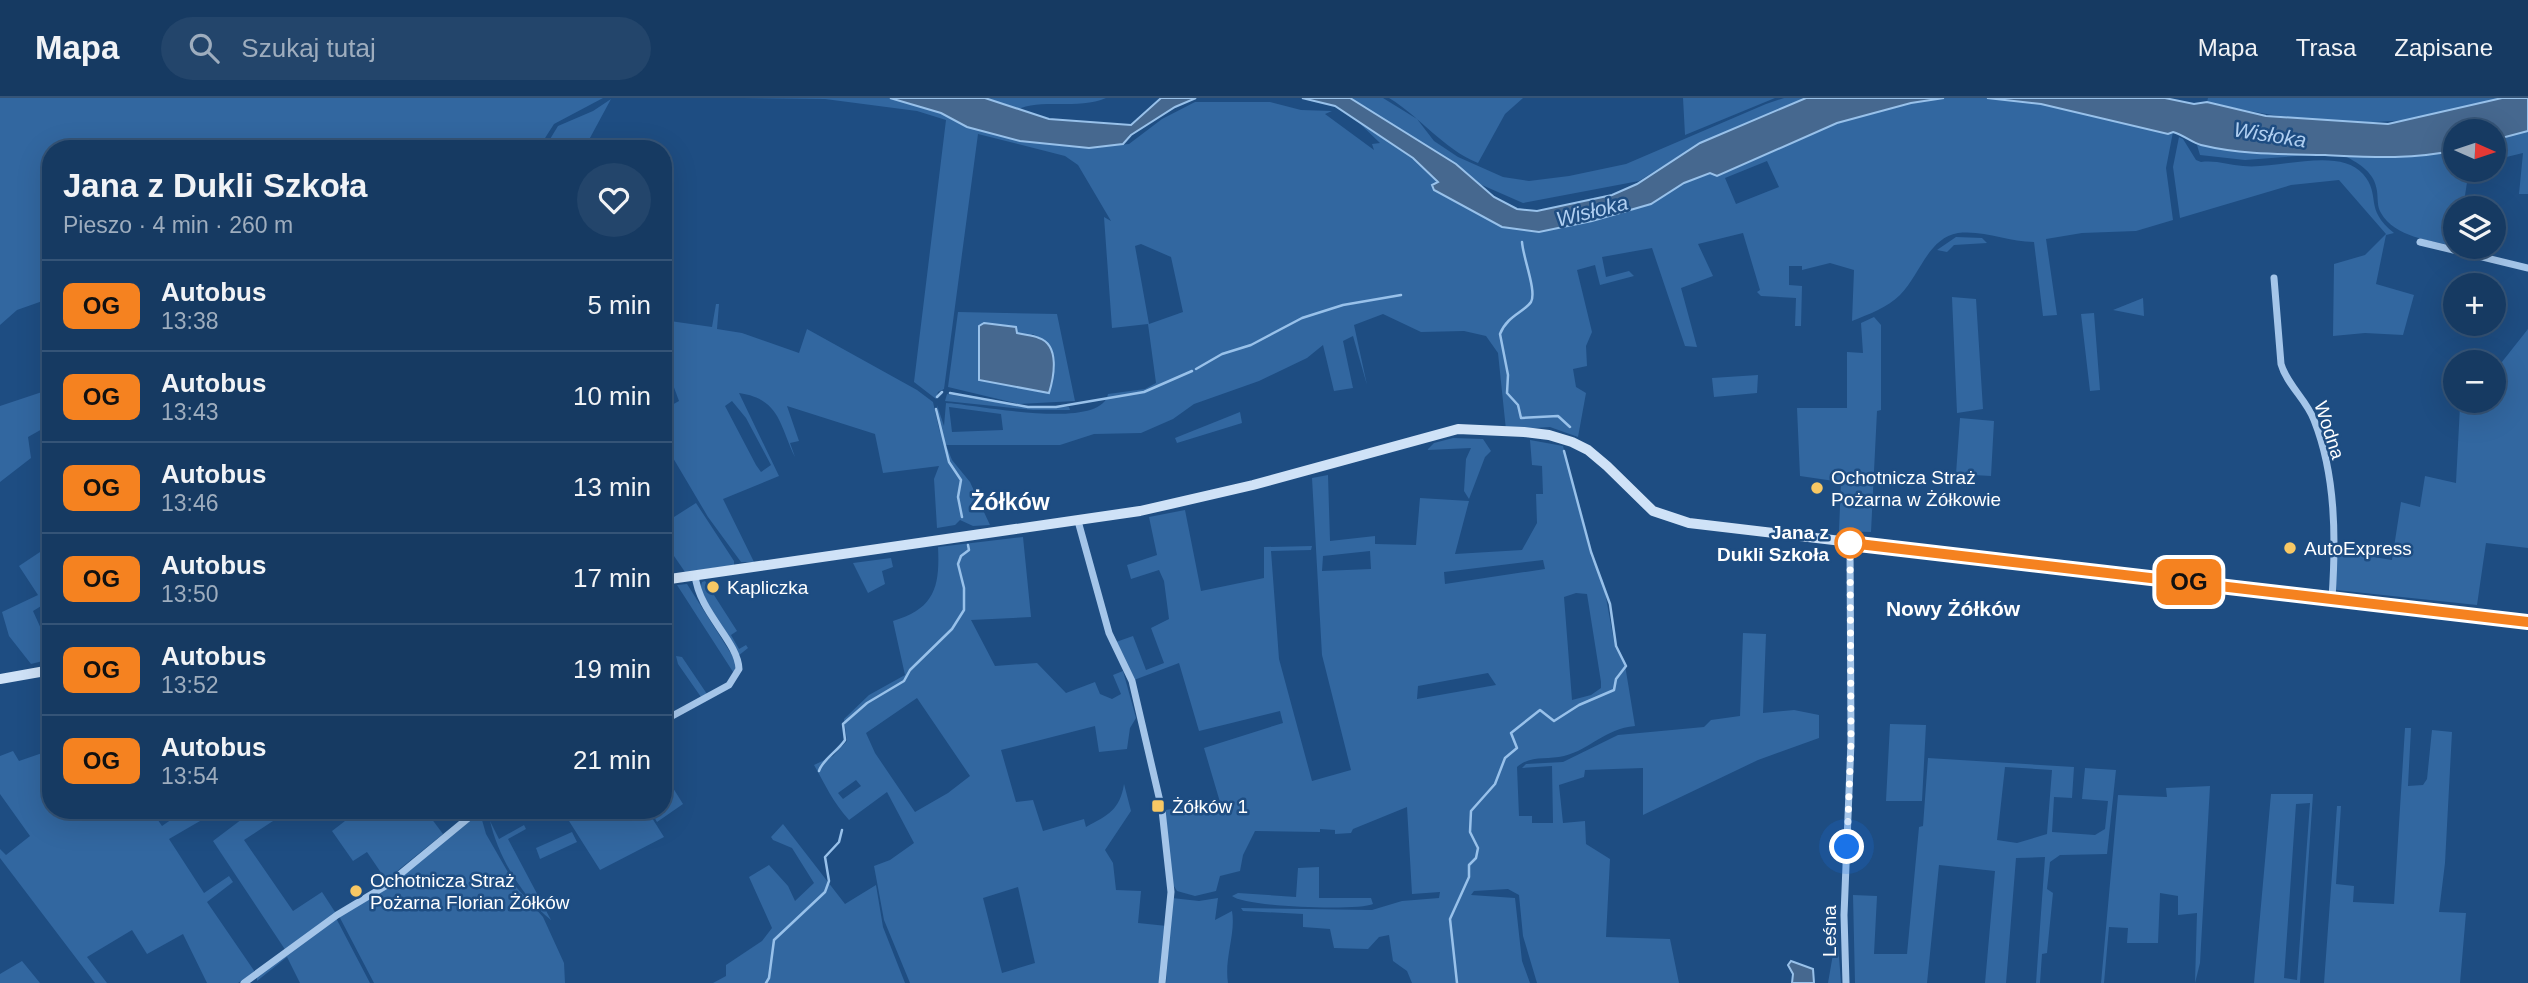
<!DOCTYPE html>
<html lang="pl">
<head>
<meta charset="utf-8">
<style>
	:root { --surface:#163a62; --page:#23456b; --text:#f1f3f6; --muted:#9eadbe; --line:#355477 }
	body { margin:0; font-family:Helvetica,sans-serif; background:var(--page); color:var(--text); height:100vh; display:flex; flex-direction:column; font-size:26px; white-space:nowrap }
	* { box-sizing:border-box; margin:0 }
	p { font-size:23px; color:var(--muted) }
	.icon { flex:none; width:38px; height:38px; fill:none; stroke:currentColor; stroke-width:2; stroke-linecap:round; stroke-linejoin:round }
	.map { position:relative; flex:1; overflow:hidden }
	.drawer { position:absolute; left:42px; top:42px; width:630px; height:679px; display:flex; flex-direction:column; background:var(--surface); border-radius:28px; box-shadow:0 7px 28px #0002,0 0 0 2px var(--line) }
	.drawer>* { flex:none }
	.badge { padding:0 14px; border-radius:10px; font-size:24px; line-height:46px }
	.needle { width:46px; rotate:93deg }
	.fabs { position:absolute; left:2443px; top:21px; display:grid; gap:14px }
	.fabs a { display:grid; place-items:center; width:63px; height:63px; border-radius:50%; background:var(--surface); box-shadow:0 7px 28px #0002,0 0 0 2px var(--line); font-size:35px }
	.you { position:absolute; width:35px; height:35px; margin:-18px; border:5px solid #fff; border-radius:50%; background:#1a73e8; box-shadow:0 0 0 10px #1a73e833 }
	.map>.badge { position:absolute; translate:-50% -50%; box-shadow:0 0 0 4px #fff }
	.round { display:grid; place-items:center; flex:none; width:74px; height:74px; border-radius:37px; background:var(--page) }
	.head { display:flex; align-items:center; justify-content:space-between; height:119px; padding:0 21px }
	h1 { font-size:33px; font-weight:700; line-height:52px }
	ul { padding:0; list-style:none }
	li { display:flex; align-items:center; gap:21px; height:91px; padding:0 21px; border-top:2px solid var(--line) }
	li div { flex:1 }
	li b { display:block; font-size:26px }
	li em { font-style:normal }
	li .badge { min-width:77px; font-weight:700; text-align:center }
	header { display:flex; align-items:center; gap:42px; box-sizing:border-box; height:98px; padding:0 35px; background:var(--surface); border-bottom:2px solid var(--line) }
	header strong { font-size:33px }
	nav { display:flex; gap:38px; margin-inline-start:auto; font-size:24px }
	.search { width:490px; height:63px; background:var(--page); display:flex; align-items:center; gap:18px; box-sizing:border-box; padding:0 24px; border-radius:38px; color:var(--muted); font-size:26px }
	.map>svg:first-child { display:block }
	.green { fill:#3267a0; fill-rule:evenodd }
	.water { fill:#46688f; stroke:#98c1ea; stroke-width:2 }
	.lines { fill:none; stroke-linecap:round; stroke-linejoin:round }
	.stream { stroke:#98c1ea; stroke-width:2.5 }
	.street { stroke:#a4c5e9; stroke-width:7 }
	.secondary { stroke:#cfe2f7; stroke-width:10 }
	.line-casing { stroke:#fff; stroke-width:16 }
	.line { stroke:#f58220; stroke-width:10 }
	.walk { stroke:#fff; stroke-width:7; stroke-dasharray:0 12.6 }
	.poi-dot { fill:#f8c864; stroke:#1e4d82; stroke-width:2.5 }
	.stop-dot { fill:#fff; stroke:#f58220; stroke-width:3.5 }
	.labels { text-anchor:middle; stroke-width:5; stroke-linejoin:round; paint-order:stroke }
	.street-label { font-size:19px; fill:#fff; stroke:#1e4d82 }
	.poi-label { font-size:19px; fill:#fff; stroke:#1e4d82; text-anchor:start }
	.stop-label { font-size:19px; font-weight:bold; fill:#fff; stroke:#1e4d82; text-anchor:end }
	.water-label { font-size:21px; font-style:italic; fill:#b0cff1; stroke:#1e4d82 }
	.neighbourhood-label { font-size:21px; font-weight:bold; fill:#fff; stroke:#1e4d82 }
	.quarter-label { font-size:23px; font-weight:bold; fill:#fff; stroke:#1e4d82 }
</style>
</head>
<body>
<header>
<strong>Mapa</strong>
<div class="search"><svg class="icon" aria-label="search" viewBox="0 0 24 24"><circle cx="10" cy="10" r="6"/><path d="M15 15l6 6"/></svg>Szukaj tutaj</div>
<nav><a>Mapa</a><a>Trasa</a><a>Zapisane</a></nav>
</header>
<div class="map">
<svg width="2528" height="885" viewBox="0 0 2528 885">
	<rect width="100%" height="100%" fill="#1e4d82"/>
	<path class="green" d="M0 0H603L554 26 538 51H51V200L17 212 0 227Z
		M741 0H890L941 15 967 29 1020 43 1089 50 1129 46 1162 21 1195 4H1270L1301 12 1332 13 1325 16 1374 52 1372 46 1380 45 1354 20 1413 60 1438 85 1434 92 1502 129 1539 134 1592 123 1651 106 1684 85 1710 75 1718 78 1837 25 1909 5 1944 0H1987L2041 6 2168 36 2173 34 2166 70 2173 122 2136 133 2082 135 2046 141 2057 217 2043 218 2034 144C2008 144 1985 132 1958 135 1928 140 1920 177 1900 197 1887 210 1869 216 1852 223L1854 172 1830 165 1802 172V168H1789V187L1802 188 1801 228H1795L1796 200 1761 198 1757 194 1760 192 1743 135 1698 146 1713 178 1681 190 1697 249 1685 248 1652 150 1602 159 1606 179 1629 173 1634 178 1600 187 1595 167 1577 172 1592 234 1586 248 1587 268 1573 271 1576 289 1586 295 1578 339 1550 329 1506 332 1498 255 1486 238 1464 233 1421 234 1383 216 1354 227 1367 287 1353 238 1343 243 1353 290 1334 293 1323 247 1307 260 1259 283 1194 306 1173 321 1141 335 1094 336 1060 347H946L952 362 970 384 990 427 973 428 960 422 955 427 937 430 934 381 939 368 883 375 875 336 787 308 799 343 790 345 795 359C779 326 780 301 739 295L779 378 723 401 754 464H741L708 419 663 343V312L679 303 666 268 663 269V222L712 229 716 206H719L717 231 742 235 799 255 807 231 917 292 933 304 940 335 937 307 944 328 946 305C974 306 1101 334 1108 296L1145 291 1156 285 1148 226 1112 230 1104 119 1111 123 1078 67 1065 58 978 36 944 291 938 294 936 301 914 284 946 22 917 13 825 1ZM1767 63 1779 89 1736 106 1725 80ZM1141 146 1171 159 1183 214 1149 226 1135 148ZM732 303 746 320 771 367 761 374 756 367 725 308ZM949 309 1001 316 1003 332 952 334Z
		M985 0H1106C1079 12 1038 0 1017 12Z
		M1350 0H1383L1417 21 1434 43 1458 59 1503 79 1529 83 1569 78 1626 66 1766 6 1784 0H1806L1700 45 1639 83 1523 105 1475 84 1456 66Z
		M1389 0H1523L1505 16 1478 65C1442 50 1422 20 1389 0Z
		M1683 0H1775L1685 37Z
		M2208 0H2502C2406 36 2305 27 2207 4Z
		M611 1 584 51H544L558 28 593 13Z
		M2528 33V96H2519L2523 55 2494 62V42Z
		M2179 39 2183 41 2196 62 2201 64C2216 62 2229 67 2243 68 2276 72 2339 48 2363 76 2382 98 2363 110 2394 135L2386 137 2376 186 2414 197 2403 237 2365 235 2333 238 2334 166 2365 157 2386 136 2339 82 2291 87 2180 120 2173 69Z
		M2197 47 2260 56 2310 57 2245 62 2200 57Z
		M2455 52V72H2469L2463 110H2455V148C2432 143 2394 139 2381 115 2377 109 2378 100 2377 93 2375 75 2360 66 2345 58L2440 55Z
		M1956 139 1982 140 1987 145 1954 147 1947 154 1937 152Z
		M1952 199 1976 201 1983 311 1957 315Z
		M2143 200 2144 218 2113 212Z
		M958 214 1057 216 1075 303 1019 306 948 289ZM981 226 1015 229 1017 235 1029 238 1033 236C1057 251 1058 268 1049 295L979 281Z
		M2094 215 2100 292 2090 293 2081 216Z
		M1874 219 1881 227V312L1877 313 1871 434 1839 433 1841 384 1800 378 1797 310H1847V254L1863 255 1861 225Z
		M2528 231V450L2486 445 2477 507 2336 492V453L2392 462 2401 404 2420 409 2425 378 2456 385 2460 308 2465 303H2494V274Z
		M1758 277 1757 295 1714 299 1712 280Z
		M51 291V326L28 339 31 360 0 384V308Z
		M947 296 1025 309H1069L1070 312H1033L945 303Z
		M1240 314 1242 325 1177 345 1175 340Z
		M1960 320 1994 323 1991 378 1956 376Z
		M1453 340 1483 341 1491 353 1485 359 1469 401 1464 393 1466 361 1471 350 1427 352 1434 345Z
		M1530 342 1563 348 1591 459 1603 483 1615 549 1625 567 1635 628C1604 631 1591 651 1564 658 1547 662 1530 657 1517 669L1519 718H1532V725H1553L1552 668 1522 670 1526 666 1563 664 1618 637 1704 629 1711 622 1740 618 1743 535 1766 536 1763 615 1794 612 1819 617V640L1758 662 1643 717V670L1585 672 1584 679 1559 687 1563 725 1585 723 1586 746 1610 761 1606 839 1670 841 1679 885H1537L1523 838 1519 797 1508 791 1474 793 1471 797 1515 800 1522 863 1530 885H1412L1407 873 1393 863 1389 837 1379 839 1368 851 1334 850 1330 831 1303 829V816L1243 813 1241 810 1372 812 1402 803 1439 800 1440 794 1412 796 1407 709 1353 731 1351 735 1335 736V732L1320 731V734L1255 733 1243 757 1240 773 1220 778 1216 793 1195 798 1177 793 1172 785 1165 712 1220 704 1204 650 1283 625 1280 613 1199 633 1179 565 1134 582 1116 544 1133 538 1146 572 1164 565 1151 530 1169 521 1164 483 1159 472 1131 481 1127 467 1157 457 1149 419 1185 412 1201 493 1264 480V449L1312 448 1311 452 1271 453 1279 561 1312 683 1351 672 1322 557 1312 380 1328 377 1330 443 1375 438V446L1416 447 1420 400 1469 403 1455 456 1522 452 1537 425 1536 396H1543L1542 368 1532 367ZM1370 453 1371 471 1322 473 1323 458ZM1543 462 1545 471 1445 486 1444 474ZM1576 495 1587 496 1601 584V590L1591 597 1572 602 1564 499ZM1488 575 1496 587 1417 601 1418 588Z
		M696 405 734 463V467L685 474 663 442V426Z
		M1023 439 1031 519 971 522 995 568 1037 565 1066 595 1095 584 1100 596 1112 601 1121 596 1113 577 1123 573 1136 620 1130 630 1127 651 1099 654 1095 628 1001 652 1016 704 1033 702 1043 733 1084 721 1086 729C1108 717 1120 712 1124 686L1131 713 1105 752 1113 765 1116 792 1141 793 1138 825 1167 828 1161 885H910L884 822 874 768 890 762 914 745 887 694 849 722C832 703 826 688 814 667L833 658 847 643 844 621 869 597 905 577 893 523C935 511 940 488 938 449ZM917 600 970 678 948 695 915 714 875 655 866 635ZM856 682 861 688 843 701 838 695ZM1018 789 1035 865 1002 875 983 800Z
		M46 450 51 458V502L33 513 51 553V561L31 566 9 538 2 514 38 497 19 468Z
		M891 460 893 469 882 473 885 486 868 495 853 465Z
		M705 483 737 533 731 537 739 551 746 547 748 550 738 558 700 492 702 484Z
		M687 486 737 565 735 577 677 487Z
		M676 558 682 559 707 596 701 599 678 566Z
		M1890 626 1926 627 1922 703H1886Z
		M2405 630H2411L2408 688 2423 687 2427 681 2432 632 2452 634 2445 765 2439 814 2466 815 2460 885H2324L2337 708H2341L2336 786 2354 788 2353 804 2394 806Z
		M51 652V712H151L162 728 185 712H192L200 723 169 741 204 795 229 778 233 784 207 804 255 874 238 885H207L183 836 147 856 132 832 87 859 107 885H95L0 760V751L6 757 30 738 0 696V658L13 653 19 663Z
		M1928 660 2074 669 2072 700 2054 699 2052 734 2095 737 2105 731 2108 703 2082 701 2085 670 2116 672 2107 756 2060 757 2050 764 2047 791 2053 795 2047 855 2042 856 2040 885H2036L2045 759 2016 760 2006 885H1985L1995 773 1939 767 1927 885H1855L1853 797 1877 798 1874 856H1907L1919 729 1923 728ZM2005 669 2052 672 2047 736 2017 745 1997 742Z
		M663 674 683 706 657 724 650 712H663Z
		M2210 688 2200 865 2195 885 2197 815 2178 817V798L2160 795 2158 845H2127L2128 830 2109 829 2104 885H2101L2118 697 2167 699 2166 690Z
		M2271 696H2313L2300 885H2254ZM2310 705 2297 882 2284 880 2296 706Z
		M254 712H266L273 723 244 742 293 813 322 794 337 817 286 853 213 743Z
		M338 712H425L443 736 386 782 367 754 353 763 332 733 345 723Z
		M589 712H647L664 739 600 772 569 723Z
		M480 715 486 736 517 790 543 819 564 865 565 885H374L339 818Z
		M490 723 499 741 524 727 526 731 508 741 551 822C522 799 498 758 490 723Z
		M783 726 845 806 876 787 883 829 905 885H713L726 878V867L762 843 772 830 749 779 769 767 788 788 795 803 814 785 792 750 773 742 771 739Z
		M572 734 577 744 540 761 536 750Z
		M1319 769V800H1371L1373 806C1358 813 1244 809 1232 798L1238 795 1296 799 1298 770Z
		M1172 800 1199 803 1218 800 1215 822 1232 813C1236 836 1224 860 1228 885H1166Z
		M336 820 370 885H300L287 859 257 883V879Z
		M1837 833 1841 885H1828Z
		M22 863 40 885H0V876Z"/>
	<path class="water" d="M890 0H985L1049 21 1131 27 1161 0H1196L1175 9 1131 37 1123 46 1089 50 1020 43 967 29 941 15Z
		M1302 0H1350L1456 66 1494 99 1517 111 1537 113 1612 97 1637 86 1700 45 1806 0H1944L1911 5 1837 25 1717 78 1710 75 1684 85 1651 106 1592 123 1539 134 1502 129 1434 92 1432 87 1438 84 1413 60 1335 8Z
		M1987 0H2165L2194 6 2207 4 2266 18 2388 26 2502 0H2528V33L2494 42V33H2455V52C2414 62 2368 59 2325 57 2284 56 2242 57 2201 47 2192 45 2184 37 2173 34L2168 36 2041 6Z
		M984 225 1016 229 1017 235C1024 237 1033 237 1039 240 1060 247 1054 279 1049 295L979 282V228Z
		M1791 863 1813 871 1814 885H1792L1793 876 1788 867Z"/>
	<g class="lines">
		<path class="stream" d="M1522 144C1523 160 1537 193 1531 204 1524 214 1507 218 1500 236L1508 277 1507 295 1518 307 1521 320 1558 318 1570 329
			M1196 271 1222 256 1251 247 1302 220 1343 207 1401 197
			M950 295 1028 309H1056L1144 294 1192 273
			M937 299 942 294
			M936 311 949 364 961 382 958 399 962 419
			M819 673C822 662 838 653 845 642L843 626 867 605 904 583 910 572 952 531 964 512V490L958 466 961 458 969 452 968 447
			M766 885 769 880 774 842 825 794 829 783 825 759 839 744 842 732
			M1457 885 1450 821 1469 779V767L1476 760 1478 750 1470 734 1471 713 1495 686 1505 660 1517 650 1511 635 1540 612 1554 623 1579 607 1614 592 1616 581 1626 568 1616 548 1610 506 1591 454 1564 353"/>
		<path class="street" d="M2420 144 2528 170
			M2274 180 2281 266C2287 287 2306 301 2314 322 2336 377 2336 442 2332 500
			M1078 423 1109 535 1132 583 1162 712 1171 794 1162 885
			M663 623 729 587 739 571C738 543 699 515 695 477
			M244 885 337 817 387 787 478 712
			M1846 885 1844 817 1851 644 1850 445"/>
		<path class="secondary" d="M663 482 1140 413 1253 387 1458 331 1524 334 1549 337 1572 344 1588 352 1607 368 1653 413 1689 425 2528 524
			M0 581 51 572"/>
	</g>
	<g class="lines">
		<g class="line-casing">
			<path id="line" d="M1850 445 2528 524"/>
		</g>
		<use href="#line" class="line"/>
		<path class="walk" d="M1847 749 1851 644 1850 445"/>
	</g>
	<g class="poi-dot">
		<circle cx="1817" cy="390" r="7"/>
		<circle cx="2290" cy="450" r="7"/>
		<circle cx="713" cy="489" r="7"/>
		<rect x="1151" y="701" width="14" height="14" rx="3.5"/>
		<circle cx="356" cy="793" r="7"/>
	</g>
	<circle class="stop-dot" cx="1850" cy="445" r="14"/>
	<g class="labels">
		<g class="street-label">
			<text transform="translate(2330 332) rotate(72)" y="7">Wodna</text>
			<text transform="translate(1829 833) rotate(-90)" y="7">Leśna</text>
		</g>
		<g class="poi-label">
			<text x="1831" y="386">Ochotnicza Straż<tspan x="1831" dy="22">Pożarna w Żółkowie</tspan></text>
			<text x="2304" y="457">AutoExpress</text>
			<text x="727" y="496">Kapliczka</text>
			<text x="1172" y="715">Żółków 1</text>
			<text x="370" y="789">Ochotnicza Straż<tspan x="370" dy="22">Pożarna Florian Żółków</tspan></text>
		</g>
		<g class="stop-label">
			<text x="1829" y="441">Jana z<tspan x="1829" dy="22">Dukli Szkoła</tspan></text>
		</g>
		<g class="water-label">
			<text transform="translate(2270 37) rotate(9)" y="7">Wisłoka</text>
			<text transform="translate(1592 113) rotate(-14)" y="7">Wisłoka</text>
		</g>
		<g class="neighbourhood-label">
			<text x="1953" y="518">Nowy Żółków</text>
		</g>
		<g class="quarter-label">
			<text x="1010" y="412">Żółków</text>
		</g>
	</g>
</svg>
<div class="fabs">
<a><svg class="needle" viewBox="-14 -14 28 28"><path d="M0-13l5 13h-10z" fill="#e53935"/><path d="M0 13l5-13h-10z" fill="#9eadbe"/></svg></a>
<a><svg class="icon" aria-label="layers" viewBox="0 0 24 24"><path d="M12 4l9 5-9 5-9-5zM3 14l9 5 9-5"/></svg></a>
<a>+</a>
<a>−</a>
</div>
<div class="you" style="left:1847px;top:749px"></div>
<b class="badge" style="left:2189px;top:484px;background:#f58220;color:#111">OG</b>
<section class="drawer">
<div class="head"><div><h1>Jana z Dukli Szkoła</h1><p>Pieszo · 4 min · 260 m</p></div><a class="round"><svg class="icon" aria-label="heart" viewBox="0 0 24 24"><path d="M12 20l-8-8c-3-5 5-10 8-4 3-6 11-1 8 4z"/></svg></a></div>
<ul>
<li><span class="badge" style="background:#f58220;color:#111">OG</span><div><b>Autobus</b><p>13:38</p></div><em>5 min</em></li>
<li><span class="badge" style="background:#f58220;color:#111">OG</span><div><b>Autobus</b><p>13:43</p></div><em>10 min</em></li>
<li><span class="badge" style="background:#f58220;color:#111">OG</span><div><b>Autobus</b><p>13:46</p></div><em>13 min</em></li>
<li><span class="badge" style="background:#f58220;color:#111">OG</span><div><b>Autobus</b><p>13:50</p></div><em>17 min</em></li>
<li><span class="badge" style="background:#f58220;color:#111">OG</span><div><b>Autobus</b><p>13:52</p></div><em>19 min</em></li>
<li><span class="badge" style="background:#f58220;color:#111">OG</span><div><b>Autobus</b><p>13:54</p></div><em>21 min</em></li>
</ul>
</section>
</div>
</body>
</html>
